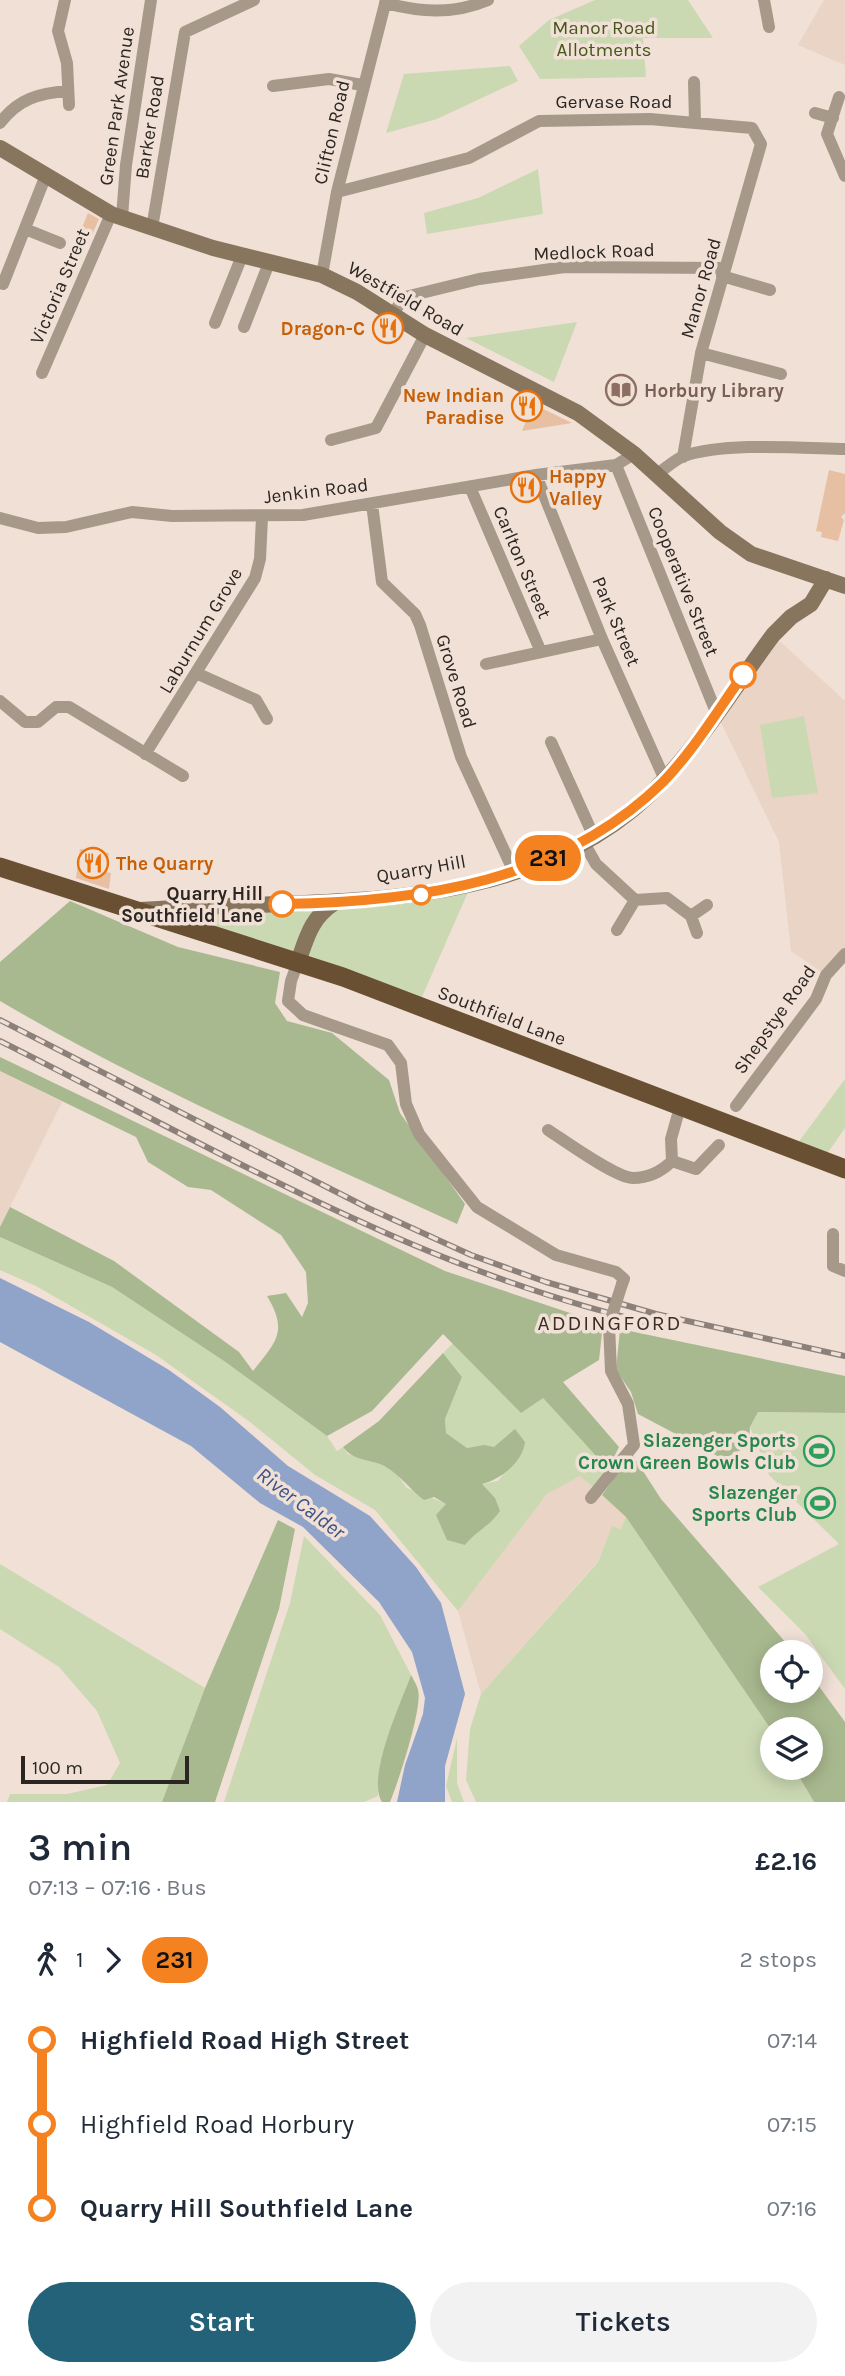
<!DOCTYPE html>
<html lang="en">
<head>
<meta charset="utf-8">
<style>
	:root { --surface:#fff; --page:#f2f2f3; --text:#1f2937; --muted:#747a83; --accent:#236278 }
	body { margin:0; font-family:Karla,sans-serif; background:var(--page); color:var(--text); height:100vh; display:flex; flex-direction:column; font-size:26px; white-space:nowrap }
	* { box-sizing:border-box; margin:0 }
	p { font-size:23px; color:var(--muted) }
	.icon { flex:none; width:38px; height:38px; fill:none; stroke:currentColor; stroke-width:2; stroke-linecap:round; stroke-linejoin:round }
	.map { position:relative; height:1802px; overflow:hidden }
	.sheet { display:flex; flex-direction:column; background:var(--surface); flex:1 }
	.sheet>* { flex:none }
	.badge { padding:0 14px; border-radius:23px; font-size:24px; line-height:46px }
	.tools { position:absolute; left:760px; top:1640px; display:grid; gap:14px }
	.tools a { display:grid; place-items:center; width:63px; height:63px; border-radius:50%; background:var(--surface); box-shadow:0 4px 18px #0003; font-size:35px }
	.scale { position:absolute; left:21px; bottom:18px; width:168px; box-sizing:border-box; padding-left:7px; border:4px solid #2c2622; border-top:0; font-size:19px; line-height:24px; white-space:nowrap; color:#2c2622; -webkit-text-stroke:5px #f0e0d6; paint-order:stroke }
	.map>.badge { position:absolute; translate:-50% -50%; box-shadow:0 0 0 4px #fff }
	.legs { display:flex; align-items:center; gap:10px; height:77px; padding:0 28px; font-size:23px }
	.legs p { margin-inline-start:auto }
	.head { display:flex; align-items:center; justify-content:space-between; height:119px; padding:0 28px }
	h1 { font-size:38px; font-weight:600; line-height:52px }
	.cta { display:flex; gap:14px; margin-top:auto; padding:14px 28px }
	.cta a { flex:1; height:80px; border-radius:42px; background:var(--accent); color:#fff; font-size:28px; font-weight:600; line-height:80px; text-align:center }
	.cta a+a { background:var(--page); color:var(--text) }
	ul { padding:0 28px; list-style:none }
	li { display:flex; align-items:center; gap:24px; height:84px; font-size:26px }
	li i { display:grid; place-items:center; width:10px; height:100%; margin:0 9px; background:currentColor }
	li i::after { content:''; width:18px; height:18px; margin:-9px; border:5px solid; border-radius:50%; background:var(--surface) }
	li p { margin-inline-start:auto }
	li:first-child i { background:linear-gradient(#0000 50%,currentColor 0) }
	li:last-child i { background:linear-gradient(currentColor 50%,#0000 0) }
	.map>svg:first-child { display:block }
	.built { fill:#ead4c5 }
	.green { fill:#cbd9b3 }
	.forest { fill:#a9b98f }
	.water { fill:#90a3c9 }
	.building { fill:#e7bfa2 }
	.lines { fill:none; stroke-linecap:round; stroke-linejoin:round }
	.minor { stroke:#a6998a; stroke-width:12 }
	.secondary { stroke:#88755e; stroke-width:16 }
	.trunk { stroke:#6a5032; stroke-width:19 }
	.rail-casing { stroke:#8b817a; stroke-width:6 }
	.rail { stroke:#f0e0d6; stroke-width:3.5; stroke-dasharray:10; stroke-linecap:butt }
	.minor-bridge { stroke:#a6998a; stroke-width:12 }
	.line-1-casing { stroke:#fff; stroke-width:16 }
	.line-1 { stroke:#f58220; stroke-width:10 }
	.stop-1-dot { fill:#fff; stroke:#f58220; stroke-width:3.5 }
	.labels { text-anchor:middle; stroke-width:7; stroke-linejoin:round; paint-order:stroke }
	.park-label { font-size:19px; fill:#455819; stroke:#f0e0d6 }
	.street-label { font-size:19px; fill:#2c2622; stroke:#f0e0d6 }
	.food-label { font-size:19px; font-weight:bold; fill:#c56008; stroke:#f0e0d6; text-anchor:end }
	.education-label { font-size:19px; font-weight:bold; fill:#785e54; stroke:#f0e0d6; text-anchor:start }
	.stop-label { font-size:19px; font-weight:bold; fill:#2c2622; stroke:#f0e0d6; text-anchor:end }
	.leisure-label { font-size:19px; font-weight:bold; fill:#27864d; stroke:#f0e0d6; text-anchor:end }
	.neighbourhood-label { font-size:21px; letter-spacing:2px; fill:#392d25; stroke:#f0e0d6 }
	.water-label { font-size:21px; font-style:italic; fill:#3b5286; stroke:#f0e0d6 }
</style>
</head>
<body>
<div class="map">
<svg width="845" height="1802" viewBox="0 0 845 1802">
	<rect width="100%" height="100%" fill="#f0e0d6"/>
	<path class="built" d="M824 0H845V65L798 45Z
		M773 635 845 701V954L826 975 791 951 779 842 716 712Z
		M0 1071 62 1102 0 1227Z
		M580 1475 626 1517 621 1529 612 1527 598 1561 481 1694 458 1611 547 1494Z"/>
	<path class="green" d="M595 0H688L713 38H643L646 77 540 79 519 46 549 20Z
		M510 66 518 81 437 119 386 133 404 74Z
		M538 169 543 214 427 234 424 213 478 198Z
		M577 322 554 382 466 338Z
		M804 716 818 793 772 798 760 725Z
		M472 883 418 1006 140 910Z
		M845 1079V1128L822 1161 792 1151Z
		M0 1237 112 1287 224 1361 327 1436 337 1451 343 1447 348 1454 379 1463 396 1473 407 1488 447 1504 465 1545 476 1531 482 1484 498 1481 510 1466C495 1448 490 1444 467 1448L446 1433 445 1419 462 1377 443 1353 454 1342 543 1398 608 1469 594 1488 580 1476 547 1494 458 1611 375 1510 315 1475 250 1422 156 1355 36 1286 0 1270Z
		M758 1412 845 1413V1689L805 1634 758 1587 839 1544 769 1475 750 1427Z
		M626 1517 772 1731V1768H794L814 1802H476L466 1780 470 1729 481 1694 598 1562 612 1526 621 1529Z
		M304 1536 380 1615 411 1675 380 1763 378 1796 364 1802H224L290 1603Z
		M0 1564 205 1688 162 1802H7L10 1794H67L107 1785 120 1763 97 1711 59 1667 0 1629Z
		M457 1738V1783L464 1802H452L446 1786Z"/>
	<path class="forest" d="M70 901 178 947 280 972 275 1003 287 1021 332 1033 389 1080 400 1113 465 1204 457 1224C303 1153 146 1087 0 1001V962Z
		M0 1057 445 1271 603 1324 599 1360 563 1382 619 1447 608 1469 543 1398 521 1413 443 1334 372 1411 327 1436 224 1361 112 1287 0 1237V1227L10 1207 114 1261 239 1352 253 1371C277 1341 288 1331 267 1296L286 1293 302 1317 308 1303 306 1272 281 1235 211 1190 188 1187 148 1162 136 1137 0 1071Z
		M620 1329 845 1376V1413L758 1412 750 1427 749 1446 723 1459 638 1414 631 1392 616 1370Z
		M443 1353 462 1377 445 1419 446 1433 467 1448 484 1445 494 1447 515 1429 525 1442C523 1462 500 1480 482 1484L495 1498 500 1511C489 1527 477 1530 465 1545L447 1540 436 1515 446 1504 434 1497 424 1500C409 1489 396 1469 377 1463 363 1459 352 1459 343 1447L379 1421Z
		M632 1454 661 1499 794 1652H772V1690H810V1674L845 1722V1802H814L794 1768H810V1729L772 1731 626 1517 602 1495Z
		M278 1520 295 1529 279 1609 215 1802H162L205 1688Z
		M411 1675C413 1679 417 1685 418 1690 423 1707 398 1783 390 1802H382C366 1777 401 1703 411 1675Z"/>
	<path class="water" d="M0 1278 89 1322 169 1370 220 1407 288 1466 370 1516 416 1567 441 1603 465 1694 445 1766V1802H397L405 1765 423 1714 425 1698 412 1652 379 1602 303 1527 260 1503 191 1446 0 1342Z"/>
	<path class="building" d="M88 213 99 219 92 235 81 230Z
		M533 404 572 423 522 431Z
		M829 470 845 474V513L841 517 844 520 838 541 821 537 822 532 816 531Z
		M80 849 109 853 106 872 111 873 109 889 76 878Z"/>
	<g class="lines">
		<path class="minor" d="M65 0 58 31 67 63 69 105
			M764 0 769 27
			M385 3C420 12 453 15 488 0
			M694 82 695 121
			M273 86 329 79 362 85
			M839 97 827 134 845 176
			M815 113 833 118
			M0 123C18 99 39 93 68 91
			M337 192 469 158 539 121 650 119 752 128 761 144 701 353 683 457
			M122 217 126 165 151 0
			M152 228 185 32 254 0
			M25 229 60 243
			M322 275 337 192 386 0
			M722 276 770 290
			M3 284 46 175
			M393 313 405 297 479 279 565 267 724 268
			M215 323 242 256
			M244 327 269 263
			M701 353 781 374
			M42 373 111 214
			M331 440 376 428 425 335
			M616 465 716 712
			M657 474C665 469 674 460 684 456 725 442 801 448 845 449
			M536 475 602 639 665 780
			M470 487 541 652
			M372 504 382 582 415 614 420 625 461 757 514 872
			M0 518 38 528 66 527 132 512 172 516 303 515 536 475 616 465 634 454
			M486 664 602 639
			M196 673 256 700 267 719
			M0 701 25 722H38L56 707H69L183 776
			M551 742 594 837
			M145 754 255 578 260 559 262 517
			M584 843 596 864 635 900 667 898 691 916 697 933
			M691 916 707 905
			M617 930 635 900
			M298 962 291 981 288 1001 303 1015 388 1045 401 1063 406 1104 419 1134 477 1207 556 1255 616 1272 624 1279 622 1284
			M736 1106 816 999 826 975 845 954
			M548 1130C565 1141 616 1178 633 1178 648 1178 662 1171 672 1161L671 1139 680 1107
			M672 1161 696 1169 719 1145
			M833 1234V1266L845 1271
			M591 1498 634 1445 628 1404 611 1371 609 1325"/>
		<path class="secondary" d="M0 148 111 214 213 248 322 275 357 292 425 335 578 413 634 454 720 532 751 554 845 586
			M140 910C313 897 535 923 665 779 705 736 738 682 773 635L791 617 811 604 826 579
			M298 962C307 937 311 918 334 903"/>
		<path class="trunk" d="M0 867 343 977 845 1169"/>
		<g class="rail-casing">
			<path id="rail" d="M0 1020 368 1208 471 1255 546 1282 656 1314 845 1356
				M0 1041C214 1148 427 1275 663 1326"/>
		</g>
		<use href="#rail" class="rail"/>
		<path class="minor-bridge" d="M609 1325 622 1284"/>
	</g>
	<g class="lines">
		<g class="line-1-casing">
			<path id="line-1" d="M282 904C420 902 561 882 663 782 693 751 718 710 743 675"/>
		</g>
		<use href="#line-1" class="line-1"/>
	</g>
	<defs>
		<g id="restaurant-ring" transform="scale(1.575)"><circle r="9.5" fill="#f0e0d6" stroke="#e8710a" stroke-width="1.5"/><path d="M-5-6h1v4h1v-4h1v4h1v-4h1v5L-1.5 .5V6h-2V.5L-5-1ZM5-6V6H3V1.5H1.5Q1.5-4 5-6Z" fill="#e8710a"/></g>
		<g id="library-ring" transform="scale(1.575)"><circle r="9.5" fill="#f0e0d6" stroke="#8d6e63" stroke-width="1.5"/><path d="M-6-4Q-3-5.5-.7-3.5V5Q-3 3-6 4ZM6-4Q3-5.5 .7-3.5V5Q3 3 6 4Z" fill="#8d6e63"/></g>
		<g id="stadium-ring" transform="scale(1.575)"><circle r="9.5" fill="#f0e0d6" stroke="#2e9e5b" stroke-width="1.5"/><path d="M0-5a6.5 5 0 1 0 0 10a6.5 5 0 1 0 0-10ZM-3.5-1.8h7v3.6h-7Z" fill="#2e9e5b"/></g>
	</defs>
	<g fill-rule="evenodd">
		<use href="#restaurant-ring" x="388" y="328"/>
		<use href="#library-ring" x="621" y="390"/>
		<use href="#restaurant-ring" x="527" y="406"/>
		<use href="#restaurant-ring" x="526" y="487"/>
		<use href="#restaurant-ring" x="93" y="863"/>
		<use href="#stadium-ring" x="819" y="1451"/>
		<use href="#stadium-ring" x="820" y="1503"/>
	</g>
	<g class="stop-1-dot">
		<circle cx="743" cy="675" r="12"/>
		<circle cx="421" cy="895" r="9"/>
		<circle cx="282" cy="904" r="12"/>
	</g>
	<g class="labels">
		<g class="park-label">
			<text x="604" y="34">Manor Road<tspan x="604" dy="22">Allotments</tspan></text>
		</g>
		<g class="street-label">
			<text x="614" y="108">Gervase Road</text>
			<text transform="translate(116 106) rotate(-82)" y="7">Green Park Avenue</text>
			<text transform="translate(149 127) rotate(-81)" y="7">Barker Road</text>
			<text transform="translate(331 132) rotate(-77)" y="7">Clifton Road</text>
			<text transform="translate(594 251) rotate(-2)" y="7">Medlock Road</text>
			<text transform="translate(59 286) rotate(-67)" y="7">Victoria Street</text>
			<text transform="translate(700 288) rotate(-74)" y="7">Manor Road</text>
			<text transform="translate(406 298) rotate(30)" y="7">Westfield Road</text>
			<text transform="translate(316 490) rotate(-7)" y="7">Jenkin Road</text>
			<text transform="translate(523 562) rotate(67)" y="7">Carlton Street</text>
			<text transform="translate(684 581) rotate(68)" y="7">Cooperative Street</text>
			<text transform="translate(617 621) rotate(67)" y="7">Park Street</text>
			<text transform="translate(200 630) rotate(-59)" y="7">Laburnum Grove</text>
			<text transform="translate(457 681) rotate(73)" y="7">Grove Road</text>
			<text transform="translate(421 868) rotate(-10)" y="7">Quarry Hill</text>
			<text transform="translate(502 1015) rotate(21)" y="7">Southfield Lane</text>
			<text transform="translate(774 1019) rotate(-55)" y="7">Shepstye Road</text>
		</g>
		<g class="food-label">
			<text x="365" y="335">Dragon-C</text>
			<text x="504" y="402">New Indian<tspan x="504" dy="22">Paradise</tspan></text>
			<text x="549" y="483" text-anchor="start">Happy<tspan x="549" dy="22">Valley</tspan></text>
			<text x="116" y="870" text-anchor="start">The Quarry</text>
		</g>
		<g class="education-label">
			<text x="644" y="397">Horbury Library</text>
		</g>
		<g class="stop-label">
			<text x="263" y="900">Quarry Hill<tspan x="263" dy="22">Southfield Lane</tspan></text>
		</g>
		<g class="leisure-label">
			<text x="796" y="1447">Slazenger Sports<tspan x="796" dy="22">Crown Green Bowls Club</tspan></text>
			<text x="797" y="1499">Slazenger<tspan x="797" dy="22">Sports Club</tspan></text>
		</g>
		<g class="neighbourhood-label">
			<text x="610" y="1330">ADDINGFORD</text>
		</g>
		<g class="water-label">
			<text transform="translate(301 1503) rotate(37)" y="7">River Calder</text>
		</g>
	</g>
</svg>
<div class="tools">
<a><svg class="icon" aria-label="locate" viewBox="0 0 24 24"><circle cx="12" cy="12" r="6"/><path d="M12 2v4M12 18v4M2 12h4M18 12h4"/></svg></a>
<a><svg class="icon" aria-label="layers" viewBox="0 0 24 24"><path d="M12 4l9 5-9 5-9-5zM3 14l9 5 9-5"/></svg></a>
</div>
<div class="scale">100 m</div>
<b class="badge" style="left:548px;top:858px;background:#f58220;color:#111">231</b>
</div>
<section class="sheet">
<div class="head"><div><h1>3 min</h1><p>07:13 – 07:16 · Bus</p></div><b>£2.16</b></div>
<div class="legs"><svg class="icon" aria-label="walk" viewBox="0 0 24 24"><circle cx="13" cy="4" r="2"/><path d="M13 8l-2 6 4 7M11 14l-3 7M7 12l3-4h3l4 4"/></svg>1<svg class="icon" aria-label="forward" viewBox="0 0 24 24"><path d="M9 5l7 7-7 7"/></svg><b class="badge" style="background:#f58220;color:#111">231</b><p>2 stops</p></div>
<ul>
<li><i style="color:#f58220"></i><b>Highfield Road High Street</b><p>07:14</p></li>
<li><i style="color:#f58220"></i><span>Highfield Road Horbury</span><p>07:15</p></li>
<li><i style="color:#f58220"></i><b>Quarry Hill Southfield Lane</b><p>07:16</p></li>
</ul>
<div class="cta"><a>Start</a><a>Tickets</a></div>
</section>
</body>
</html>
